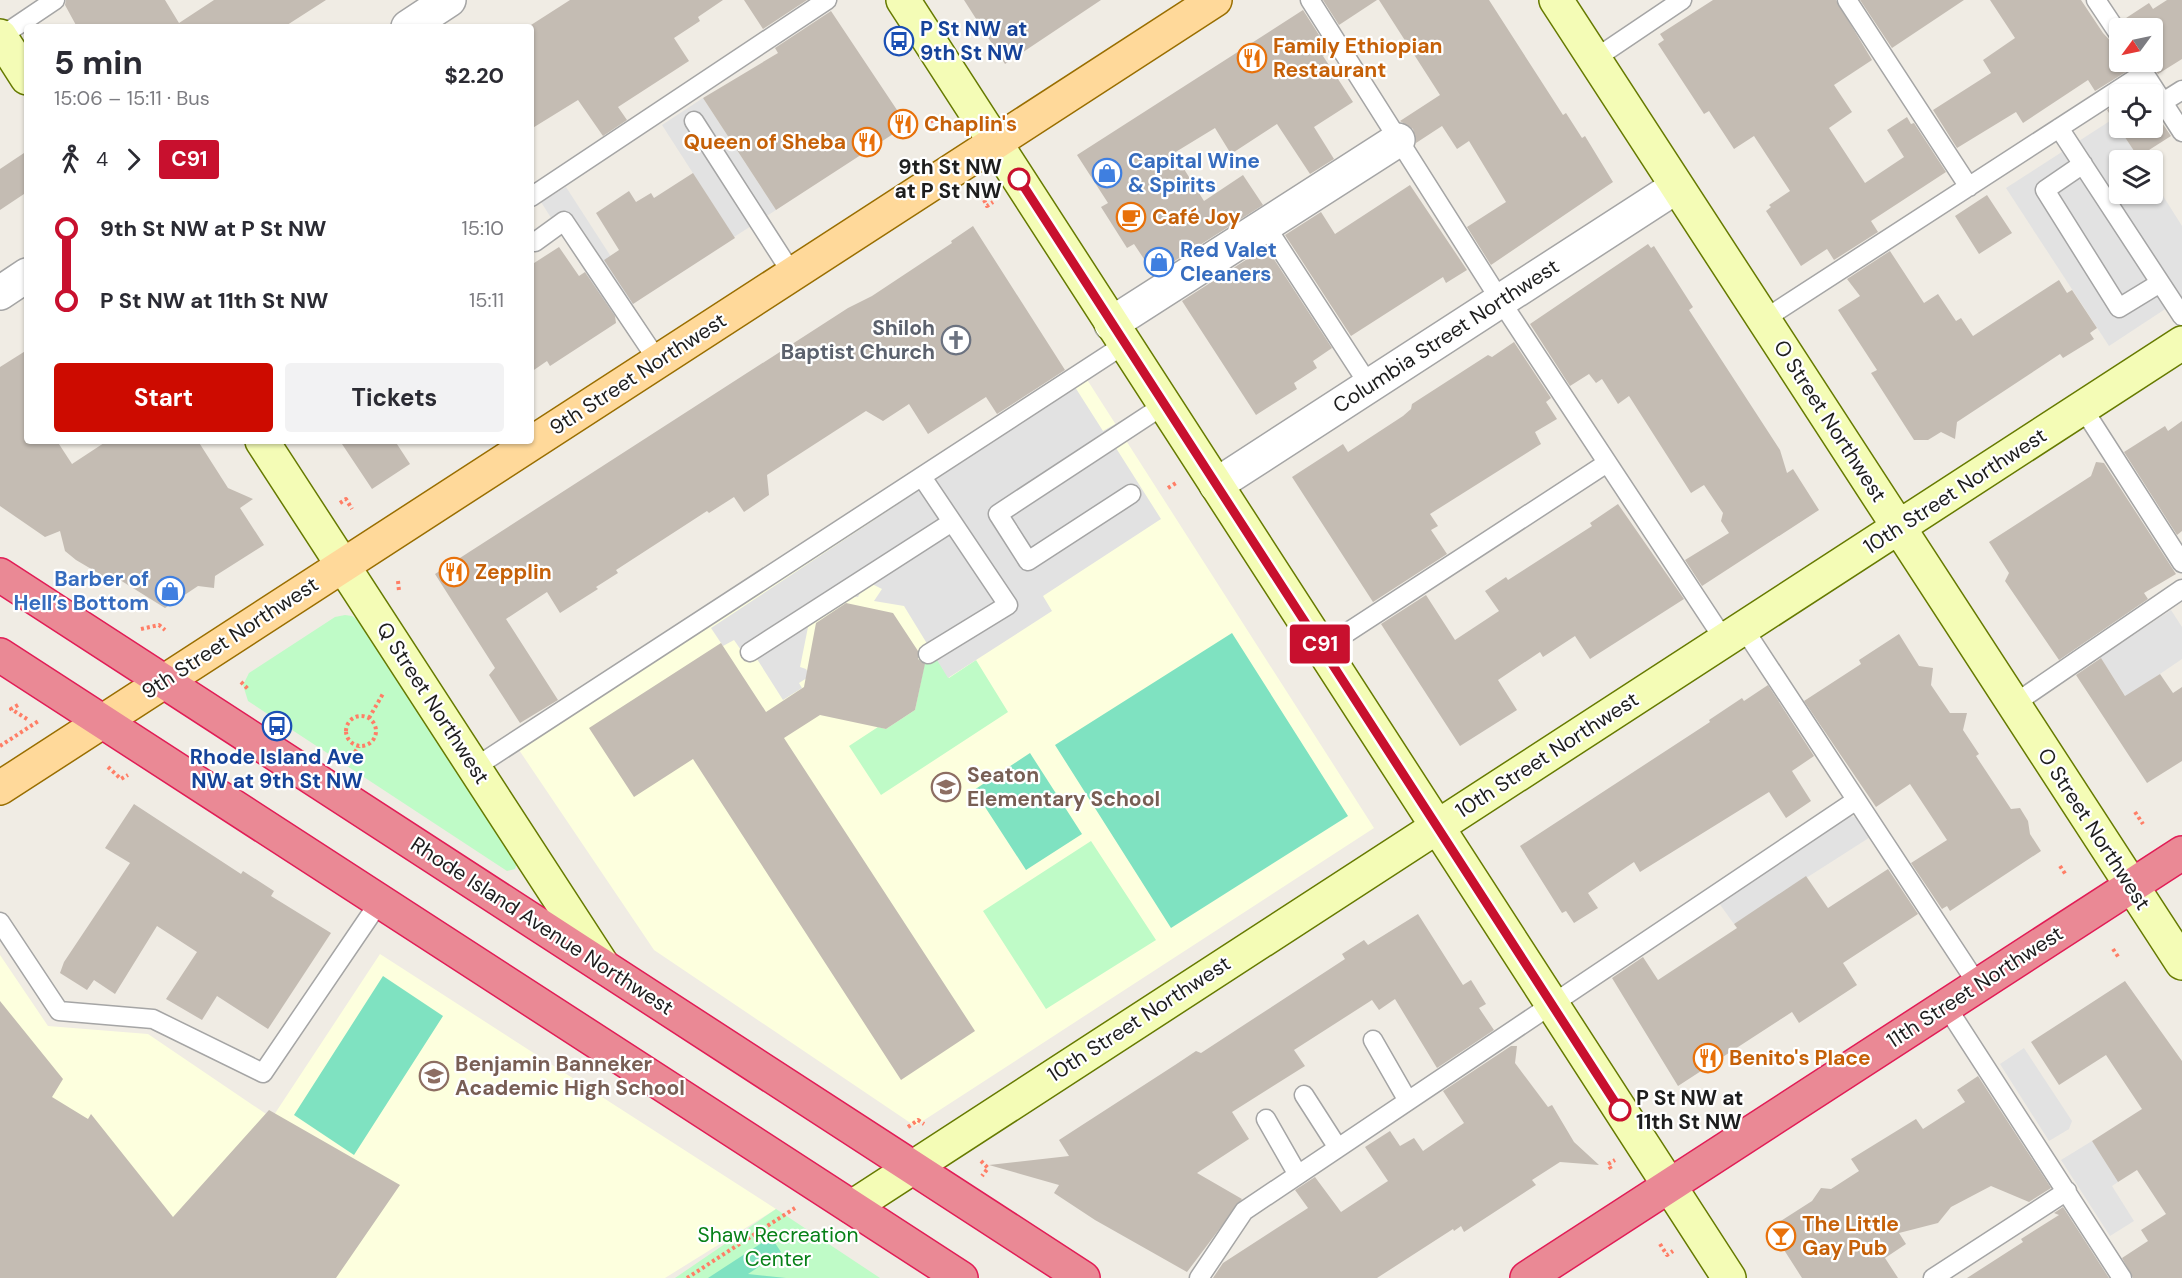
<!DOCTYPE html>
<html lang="en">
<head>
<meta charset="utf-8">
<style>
	:root { --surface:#fff; --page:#f2f2f3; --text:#2b2b33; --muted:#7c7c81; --accent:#cd0b00 }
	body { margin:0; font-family:"DM Sans",sans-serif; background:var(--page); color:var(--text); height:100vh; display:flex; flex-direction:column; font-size:22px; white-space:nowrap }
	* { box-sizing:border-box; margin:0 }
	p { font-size:20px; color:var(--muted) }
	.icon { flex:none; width:33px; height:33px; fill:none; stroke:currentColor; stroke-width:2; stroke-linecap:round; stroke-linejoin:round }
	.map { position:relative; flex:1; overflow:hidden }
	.details { position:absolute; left:24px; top:24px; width:510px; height:420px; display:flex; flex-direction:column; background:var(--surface); border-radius:6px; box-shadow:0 2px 4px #0004 }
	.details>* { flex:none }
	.badge { padding:0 12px; border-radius:4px; font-size:21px; line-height:39px }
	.needle { width:39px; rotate:237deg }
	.controls { position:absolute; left:2109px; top:18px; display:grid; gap:12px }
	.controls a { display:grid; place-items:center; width:54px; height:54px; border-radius:6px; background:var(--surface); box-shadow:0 2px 4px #0004; font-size:30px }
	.map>.badge { position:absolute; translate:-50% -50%; box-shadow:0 0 0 3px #fff }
	.legs { display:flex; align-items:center; gap:9px; height:66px; padding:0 30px; font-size:20px }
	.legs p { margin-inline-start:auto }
	.head { display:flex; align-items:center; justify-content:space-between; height:102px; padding:0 30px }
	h1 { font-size:33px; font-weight:700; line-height:45px }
	.action { display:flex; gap:12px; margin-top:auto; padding:12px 30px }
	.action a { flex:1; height:69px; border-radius:6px; background:var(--accent); color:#fff; font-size:24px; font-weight:700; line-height:69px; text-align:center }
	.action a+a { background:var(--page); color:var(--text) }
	ul { padding:0 30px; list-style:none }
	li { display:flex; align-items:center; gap:21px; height:72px; font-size:22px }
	li i { display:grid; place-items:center; width:9px; height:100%; margin:0 8px; background:currentColor }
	li i::after { content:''; width:15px; height:15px; margin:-8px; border:4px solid; border-radius:50%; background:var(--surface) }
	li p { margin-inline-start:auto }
	li:first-child i { background:linear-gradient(#0000 50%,currentColor 0) }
	li:last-child i { background:linear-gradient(currentColor 50%,#0000 0) }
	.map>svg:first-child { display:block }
	.education { fill:#fdffde }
	.park { fill:#bffbc7 }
	.pitch { fill:#7fe2c1 }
	.parking { fill:#e2e2e2 }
	.building { fill:#c4bcb3 }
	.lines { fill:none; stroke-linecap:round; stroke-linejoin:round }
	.lane-casing { stroke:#a5a5a5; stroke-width:21 }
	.street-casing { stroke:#a5a5a5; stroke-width:36 }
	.secondary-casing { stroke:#667a01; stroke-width:36 }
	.primary-casing { stroke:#996e00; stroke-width:36 }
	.highway-casing { stroke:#e11d56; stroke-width:36 }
	.path { stroke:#ff7e66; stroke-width:4; stroke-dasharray:3 3; stroke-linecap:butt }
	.lane { stroke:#fff; stroke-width:18 }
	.street { stroke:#fff; stroke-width:33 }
	.secondary { stroke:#f4fcb6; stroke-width:33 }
	.primary { stroke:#ffd99a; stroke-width:33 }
	.highway { stroke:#ea8995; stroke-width:33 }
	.line-1-casing { stroke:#fff; stroke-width:14 }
	.line-1 { stroke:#c8102e; stroke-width:9 }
	.stop-1-dot { fill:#fff; stroke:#c8102e; stroke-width:3 }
	.labels { text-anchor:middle; stroke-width:4.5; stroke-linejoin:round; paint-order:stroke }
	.transit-label { font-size:21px; font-weight:bold; fill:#164399; stroke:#fff; text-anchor:start }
	.food-label { font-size:21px; font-weight:bold; fill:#c56008; stroke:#fff; text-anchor:start }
	.shop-label { font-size:21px; font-weight:bold; fill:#366cbe; stroke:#fff; text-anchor:start }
	.stop-label { font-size:21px; font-weight:bold; fill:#1e1e1e; stroke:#fff; text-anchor:end }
	.worship-label { font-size:21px; font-weight:bold; fill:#5b616d; stroke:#fff; text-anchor:end }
	.street-label { font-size:21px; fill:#1e1e1e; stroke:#fff }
	.education-label { font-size:21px; font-weight:bold; fill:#785e54; stroke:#fff; text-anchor:start }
	.park-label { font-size:21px; fill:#078118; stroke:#fff }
</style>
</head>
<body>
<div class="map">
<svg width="2182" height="1278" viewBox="0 0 2182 1278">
	<rect width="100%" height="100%" fill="#f0ece4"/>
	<path class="education" d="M1086 378 1374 828 915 1126 654 950 517 747Z
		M380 954 776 1209 665 1278H0V955L48 1026 148 1034 272 1118Z"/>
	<path class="park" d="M345 615 352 616 363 624 517 863 515 869 507 871 248 701 243 685 249 673 335 617Z
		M935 656 949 678 976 660 1008 712 881 795 849 746 878 727 886 729 915 710 925 662Z
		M1091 841 1156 940 1046 1009 983 911Z
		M776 1209 880 1278H675Z"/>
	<path class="pitch" d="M1232 633 1348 816 1171 928 1055 745Z
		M1030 753 1082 834 1026 870 974 790Z
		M383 976 443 1016 354 1155 294 1115Z
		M771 1237 781 1252 748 1274 786 1278H708Z"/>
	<path class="parking" d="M703 98 776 210 734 237 662 125Z
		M2113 119 2140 160H2120V194H2152L2153 180 2182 226V298L2109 346 2006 188Z
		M566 187 639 300 614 317 541 202Z
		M1075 387 1103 431 1124 419 1135 436 1116 448 1161 519 1043 596 1052 611 948 678 904 606 874 601 882 589 866 581 858 597 848 596 809 622 800 667 806 669 810 676 799 683 802 688 783 700 757 659 750 663 734 640 723 646 711 628Z
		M2171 610 2182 627V659L2126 697 2100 657Z
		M1845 815 1865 819 1875 834 1734 924 1716 899Z
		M2024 1048 2072 1121 2069 1129 2049 1141 2000 1064Z
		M2092 1141 2118 1182 2112 1186 2134 1221 2110 1236 2061 1160Z"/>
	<path class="building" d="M66 0H165L179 23 214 0H326L284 27H77L65 5Z
		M570 0H723L698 17 700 21 674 38 689 61 618 107 627 120 603 136 578 100 531 129V25Z
		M744 0H807L763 29Z
		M964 0H1101L1005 64Z
		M1323 0H1377L1339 25Z
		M1379 0H1489L1563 115 1566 113 1582 138 1585 136 1613 182 1491 265 1467 227 1506 202 1469 141 1457 149 1442 126 1416 143 1413 129 1400 121 1440 95Z
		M1713 0H1836L1872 60 1834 85 1852 112 1829 128 1865 183 1904 157 1887 130 1907 117 1911 124 1914 123 1946 172 1871 221 1878 232 1834 260 1827 249 1801 266 1766 211 1771 207 1769 205 1790 191 1754 136 1734 149 1709 111 1704 114 1658 44 1664 40 1660 34Z
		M1860 0H1964L1892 48Z
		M1990 0H2081L2103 33 2115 46 2120 47V62H2126L2129 70 2095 91 2088 80 2023 123 2016 112 1957 148 1933 110 1991 73 1983 60 2015 38Z
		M2167 0H2182V59L2158 74 2150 62H2152V28H2129L2123 20 2149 3 2153 9Z
		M1303 10 1330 52 1323 56 1353 102 1314 127 1334 159 1310 174 1277 124 1231 154 1215 128 1174 153 1204 201 1243 175 1263 205 1154 274 1134 244 1127 248 1101 207 1108 203 1077 155Z
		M831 11 907 125 776 210 703 98 778 53 775 48Z
		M2120 102V128H2152V108L2171 136 2138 157 2107 110Z
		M27 151V192L0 210V169Z
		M693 173 735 238 633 304 604 260 619 250 596 213 629 191 636 202 651 193 654 198Z
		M1410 185 1467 270 1446 283 1443 277 1351 336 1285 235 1321 212 1335 234Z
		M1987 195 2012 233 1979 254 1955 216Z
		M973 226 1065 370 997 414 986 397 928 434 909 404 883 421 866 411 767 475 769 495 744 512 734 497 709 513 707 511 616 570 618 573 596 587 598 589 560 613 547 592 506 619 558 700 520 723 489 675 495 668 435 574 848 308 872 296 952 243 951 241Z
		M1648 244 1651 248 1654 246 1693 307 1689 310 1780 450 1787 473 1793 469 1819 510 1702 586 1685 560 1729 533 1721 521 1723 513 1704 485 1691 493 1629 396 1618 404 1602 379 1596 383 1589 374 1570 386 1530 324Z
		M559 247 579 276 585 272 615 316 616 323 550 366 547 361 531 372V265Z
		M1266 247 1332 348 1313 361 1317 368 1294 383 1297 389 1256 415 1182 301Z
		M1890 251 1924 303 1938 294 1956 321 1961 318 1973 336 2059 280 2067 293 2072 290 2097 328 2090 333 2094 339 2063 358 2060 354 1957 422 1955 439 1941 432 1928 440H1914L1871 373 1877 370 1838 310 1860 296 1847 279Z
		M1514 342 1551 398 1546 402 1557 419 1535 432 1541 444 1430 514 1438 526 1431 530 1447 554 1373 602 1292 477 1343 444 1348 452 1403 416 1411 409 1412 404 1488 355 1492 357Z
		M27 350V441H57L72 464 107 441H198L228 488 253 499 240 508 264 545 215 576 214 588 198 586 165 608 120 580 115 583 76 560 65 551 60 531 45 537 0 506V367Z
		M2182 421V531L2177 535 2124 452 2165 426 2168 431Z
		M340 441H395L410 464 372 489Z
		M2096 462 2104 463 2176 574 2144 593 2148 599 2059 660 2005 581 2009 573 1989 542 2091 476Z
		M1618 504 1684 599 1590 659 1575 636 1543 657 1540 652 1498 680 1517 710 1460 746 1381 624 1426 595 1455 640 1499 611 1485 591 1506 577 1508 580 1592 526 1590 523Z
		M846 603 893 613 918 651V659L925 664 915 710 886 729 820 715 784 738 975 1031 901 1080 693 759 634 797 589 728 721 643 766 712 804 687 816 623Z
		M1899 634 1919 666 1933 668 1931 685 1950 713H1967L1963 730 1979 754 1976 756 2011 809 2020 808 2028 821 2030 834 2041 851 1950 911 1947 906 1942 909 1911 863 1947 840 1910 784 1876 807 1804 701 1861 664 1859 660Z
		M2101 658 2125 696 2160 674 2173 693 2182 687V761L2147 783 2076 675Z
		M1768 685 1814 756 1792 771 1811 801 1786 818 1769 792 1640 872 1634 862 1588 893 1598 908 1574 923 1566 911 1562 913 1520 846 1710 722 1709 720 1742 698 1744 701Z
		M134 804 241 874 243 871 274 891 271 896 331 933 268 1029 217 996 202 1020 166 999 197 952 157 926 115 994 94 980 87 990 60 973 64 962 130 863 105 848Z
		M1888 869 1918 914 1843 963 1857 985 1799 1023 1792 1012 1678 1086 1612 978 1643 957 1658 980 1737 928 1734 924 1806 876 1828 908Z
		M1418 914 1463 985 1471 980 1486 1004 1479 1008 1494 1030 1437 1068 1395 999 1379 1010 1372 1000 1294 1050 1305 1066 1232 1112 1249 1139 1197 1173 1242 1199 1187 1272 1095 1220 1054 1193 1059 1185 989 1165 1069 1156 1059 1140 1175 1065 1196 1051 1201 1053 1345 959 1342 954 1364 940 1368 945Z
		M2125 981 2182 1061V1278H2133L2122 1258 2148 1241 2141 1230 2166 1214 2137 1170 2118 1182 2092 1141 2142 1109 2106 1055 2059 1085 2031 1042Z
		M0 1001 63 1079 52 1097 88 1119 91 1114 173 1217 269 1110 400 1185 336 1278H0Z
		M1511 1046H1517L1515 1063 1548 1107 1552 1105 1574 1142 1599 1165 1560 1162 1532 1180 1536 1185 1464 1232 1461 1226 1454 1231 1453 1229 1377 1278H1213L1223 1263 1308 1208 1295 1190 1315 1177 1341 1212 1388 1181 1365 1147 1390 1131 1400 1146 1414 1138 1423 1151 1464 1123 1443 1091Z
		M1978 1076 2051 1188 2029 1202 1991 1186 1951 1207 1938 1223 1899 1233 1906 1244 1885 1258 1898 1278H1802L1770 1228 1812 1201 1821 1188 1831 1189 1859 1171 1851 1159 1916 1119 1923 1129 1965 1102 1957 1090Z
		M2063 1207 2109 1278H1967L2023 1242 2021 1239 2059 1215 2054 1213Z"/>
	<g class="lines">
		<g class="lane-casing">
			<path id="lane" d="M1310 0 1500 300 1725 641
				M1847 0 1969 187
				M2096 0 2120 36
				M0 37 55 0
				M1593 60 1682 0
				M2137 62 2182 132
				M2163 102 2182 90
				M694 121 793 275
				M2059 128 2182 316
				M2083 164 2045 190 2119 308 2160 283
				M531 197 827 0
				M1265 225 1369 385
				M535 242 564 221 658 361
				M1763 320 2144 73
				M2082 407 2182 563
				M922 477 1008 605 928 654
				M1131 494 1028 561 998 514 1164 405
				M1744 629 1978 985
				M1322 649 1607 463
				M750 652 952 522
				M2014 704 2182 589
				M474 768 1125 344
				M0 922 59 1011 153 1019 263 1073 380 901
				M1946 1006 2122 1278
				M1373 1040 1408 1101
				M1304 1095 1338 1148
				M1266 1119 1298 1175
				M1199 1278 1244 1211 1855 801
				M1933 1278 2067 1191"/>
		</g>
		<g class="street-casing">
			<path id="street" d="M408 27 449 0
				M0 293 27 275
				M1111 324 1398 140
				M1216 485 1676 187"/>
		</g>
		<g class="secondary-casing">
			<path id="secondary" d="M903 0C1179 425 1451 853 1729 1278
				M1556 0 2182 963
				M0 36 27 78
				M262 441 603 966
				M852 1207 2182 343"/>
		</g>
		<g class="primary-casing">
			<path id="primary" d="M0 788 1215 0"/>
		</g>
		<g class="highway-casing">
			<path id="highway" d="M0 575 1083 1278
				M0 655 961 1278
				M1527 1278 2182 853"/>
		</g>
		<path class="path" d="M936 128 932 120 938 116
			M984 200 987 206 993 202
			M1168 488 1176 483
			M340 503 346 499 352 509
			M398 581 399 591
			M141 629 159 625 165 630
			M241 682 248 689
			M18 705 11 709 27 719
			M346 731a15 15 0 1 1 30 0a15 15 0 1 1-30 0Z
			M369 718 384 692
			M0 746 40 720
			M348 762 359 746
			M108 767 121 779 128 775
			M2135 812 2143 824
			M2060 866 2066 875
			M2113 949 2119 958
			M908 1127 918 1120 924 1124
			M981 1161 988 1168 982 1176
			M1611 1169 1608 1164 1615 1160
			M1660 1244 1667 1255 1673 1251
			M687 1278 795 1208"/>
		<use href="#lane" class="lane"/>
		<use href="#street" class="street"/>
		<use href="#secondary" class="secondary"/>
		<use href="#primary" class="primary"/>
		<use href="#highway" class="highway"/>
	</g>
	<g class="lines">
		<g class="line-1-casing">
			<path id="line-1" d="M1019 179 1620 1110"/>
		</g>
		<use href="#line-1" class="line-1"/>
	</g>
	<defs>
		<g id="bus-ring" transform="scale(1.5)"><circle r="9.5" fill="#fff" stroke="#1a4fb4" stroke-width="1.5"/><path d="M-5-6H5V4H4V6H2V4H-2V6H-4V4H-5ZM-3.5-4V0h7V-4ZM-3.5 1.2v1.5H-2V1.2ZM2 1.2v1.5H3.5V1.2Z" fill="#1a4fb4"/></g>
		<g id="restaurant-ring" transform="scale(1.5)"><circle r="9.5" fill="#fff" stroke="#e8710a" stroke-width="1.5"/><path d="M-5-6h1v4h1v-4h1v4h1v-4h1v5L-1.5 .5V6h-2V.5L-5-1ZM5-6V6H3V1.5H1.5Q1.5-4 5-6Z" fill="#e8710a"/></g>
		<g id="shop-ring" transform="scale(1.5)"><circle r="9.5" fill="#fff" stroke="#3f7fe0" stroke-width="1.5"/><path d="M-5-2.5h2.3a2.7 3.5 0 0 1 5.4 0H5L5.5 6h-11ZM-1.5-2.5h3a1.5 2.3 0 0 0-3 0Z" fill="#3f7fe0"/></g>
		<g id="cafe-ring" transform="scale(1.5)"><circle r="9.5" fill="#fff" stroke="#e8710a" stroke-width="1.5"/><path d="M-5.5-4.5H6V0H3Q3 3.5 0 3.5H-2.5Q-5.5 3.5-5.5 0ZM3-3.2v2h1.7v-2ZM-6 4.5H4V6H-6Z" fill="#e8710a"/></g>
		<g id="church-ring" transform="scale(1.5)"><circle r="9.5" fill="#fff" stroke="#6b7280" stroke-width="1.5"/><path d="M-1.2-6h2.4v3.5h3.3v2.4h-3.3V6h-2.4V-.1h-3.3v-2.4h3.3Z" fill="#6b7280"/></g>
		<g id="school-ring" transform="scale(1.5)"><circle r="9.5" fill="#fff" stroke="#8d6e63" stroke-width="1.5"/><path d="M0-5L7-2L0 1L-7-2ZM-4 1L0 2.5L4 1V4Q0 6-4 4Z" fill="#8d6e63"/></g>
		<g id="bar-ring" transform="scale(1.5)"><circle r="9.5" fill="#fff" stroke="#e8710a" stroke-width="1.5"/><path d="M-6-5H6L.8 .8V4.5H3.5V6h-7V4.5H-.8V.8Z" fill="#e8710a"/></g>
	</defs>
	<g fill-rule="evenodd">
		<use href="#bus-ring" x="899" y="41"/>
		<use href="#restaurant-ring" x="1252" y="58"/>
		<use href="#restaurant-ring" x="903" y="124"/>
		<use href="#restaurant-ring" x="867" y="142"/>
		<use href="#shop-ring" x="1107" y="173"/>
		<use href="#cafe-ring" x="1131" y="217"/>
		<use href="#shop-ring" x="1159" y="262"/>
		<use href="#church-ring" x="956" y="340"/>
		<use href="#restaurant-ring" x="454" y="572"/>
		<use href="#shop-ring" x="170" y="591"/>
		<use href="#bus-ring" x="277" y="726"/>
		<use href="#school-ring" x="946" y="787"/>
		<use href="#restaurant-ring" x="1708" y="1058"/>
		<use href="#school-ring" x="434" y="1076"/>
		<use href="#bar-ring" x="1781" y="1236"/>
	</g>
	<g class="stop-1-dot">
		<circle cx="1019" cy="179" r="10"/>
		<circle cx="1620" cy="1110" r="10"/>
	</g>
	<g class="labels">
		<g class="transit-label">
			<text x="920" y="36">P St NW at<tspan x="920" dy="24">9th St NW</tspan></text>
			<text x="277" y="764" text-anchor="middle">Rhode Island Ave<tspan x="277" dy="24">NW at 9th St NW</tspan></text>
		</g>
		<g class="food-label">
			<text x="1273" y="53">Family Ethiopian<tspan x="1273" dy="24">Restaurant</tspan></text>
			<text x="924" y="131">Chaplin's</text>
			<text x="846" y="149" text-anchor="end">Queen of Sheba</text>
			<text x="1152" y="224">Café Joy</text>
			<text x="475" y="579">Zepplin</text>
			<text x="1729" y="1065">Benito's Place</text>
			<text x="1802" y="1231">The Little<tspan x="1802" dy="24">Gay Pub</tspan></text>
		</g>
		<g class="shop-label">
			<text x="1128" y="168">Capital Wine<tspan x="1128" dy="24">&amp; Spirits</tspan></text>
			<text x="1180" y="257">Red Valet<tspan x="1180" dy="24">Cleaners</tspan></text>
			<text x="149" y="586" text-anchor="end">Barber of<tspan x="149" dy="24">Hell’s Bottom</tspan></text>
		</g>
		<g class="stop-label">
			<text x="1002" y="174">9th St NW<tspan x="1002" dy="24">at P St NW</tspan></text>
			<text x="1636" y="1105" text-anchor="start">P St NW at<tspan x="1636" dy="24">11th St NW</tspan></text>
		</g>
		<g class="worship-label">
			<text x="935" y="335">Shiloh<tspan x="935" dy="24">Baptist Church</tspan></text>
		</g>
		<g class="street-label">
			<text transform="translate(1446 336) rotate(-33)" y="7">Columbia Street Northwest</text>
			<text transform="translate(638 374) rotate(-33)" y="7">9th Street Northwest</text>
			<text transform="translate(1830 421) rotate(57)" y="7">O Street Northwest</text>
			<text transform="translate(1955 491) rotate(-33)" y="7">10th Street Northwest</text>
			<text transform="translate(230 638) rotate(-33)" y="7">9th Street Northwest</text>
			<text transform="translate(433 703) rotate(57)" y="7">Q Street Northwest</text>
			<text transform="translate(1547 755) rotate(-33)" y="7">10th Street Northwest</text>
			<text transform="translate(2094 829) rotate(57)" y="7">O Street Northwest</text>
			<text transform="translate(542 926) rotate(33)" y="7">Rhode Island Avenue Northwest</text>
			<text transform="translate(1975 987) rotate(-33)" y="7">11th Street Northwest</text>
			<text transform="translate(1139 1019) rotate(-33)" y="7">10th Street Northwest</text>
		</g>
		<g class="education-label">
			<text x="967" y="782">Seaton<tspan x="967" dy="24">Elementary School</tspan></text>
			<text x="455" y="1071">Benjamin Banneker<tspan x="455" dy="24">Academic High School</tspan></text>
		</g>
		<g class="park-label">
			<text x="778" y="1242">Shaw Recreation<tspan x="778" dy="24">Center</tspan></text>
		</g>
	</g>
</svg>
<div class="controls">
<a><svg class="needle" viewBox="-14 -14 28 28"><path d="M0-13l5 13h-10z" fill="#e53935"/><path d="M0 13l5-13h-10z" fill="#7c7c81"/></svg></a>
<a><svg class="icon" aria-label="locate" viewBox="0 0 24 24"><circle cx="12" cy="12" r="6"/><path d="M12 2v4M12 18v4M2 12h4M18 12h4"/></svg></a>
<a><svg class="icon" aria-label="layers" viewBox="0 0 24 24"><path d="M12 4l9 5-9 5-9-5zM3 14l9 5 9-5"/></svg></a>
</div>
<b class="badge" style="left:1320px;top:644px;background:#c8102e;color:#fff">C91</b>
<section class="details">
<div class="head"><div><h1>5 min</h1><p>15:06 – 15:11 · Bus</p></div><b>$2.20</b></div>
<div class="legs"><svg class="icon" aria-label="walk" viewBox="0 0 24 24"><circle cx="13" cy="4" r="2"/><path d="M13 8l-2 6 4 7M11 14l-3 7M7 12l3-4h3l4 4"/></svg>4<svg class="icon" aria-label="forward" viewBox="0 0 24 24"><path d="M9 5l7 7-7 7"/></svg><b class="badge" style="background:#c8102e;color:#fff">C91</b></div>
<ul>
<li><i style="color:#c8102e"></i><b>9th St NW at P St NW</b><p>15:10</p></li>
<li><i style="color:#c8102e"></i><b>P St NW at 11th St NW</b><p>15:11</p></li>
</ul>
<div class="action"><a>Start</a><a>Tickets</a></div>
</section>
</div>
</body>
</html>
